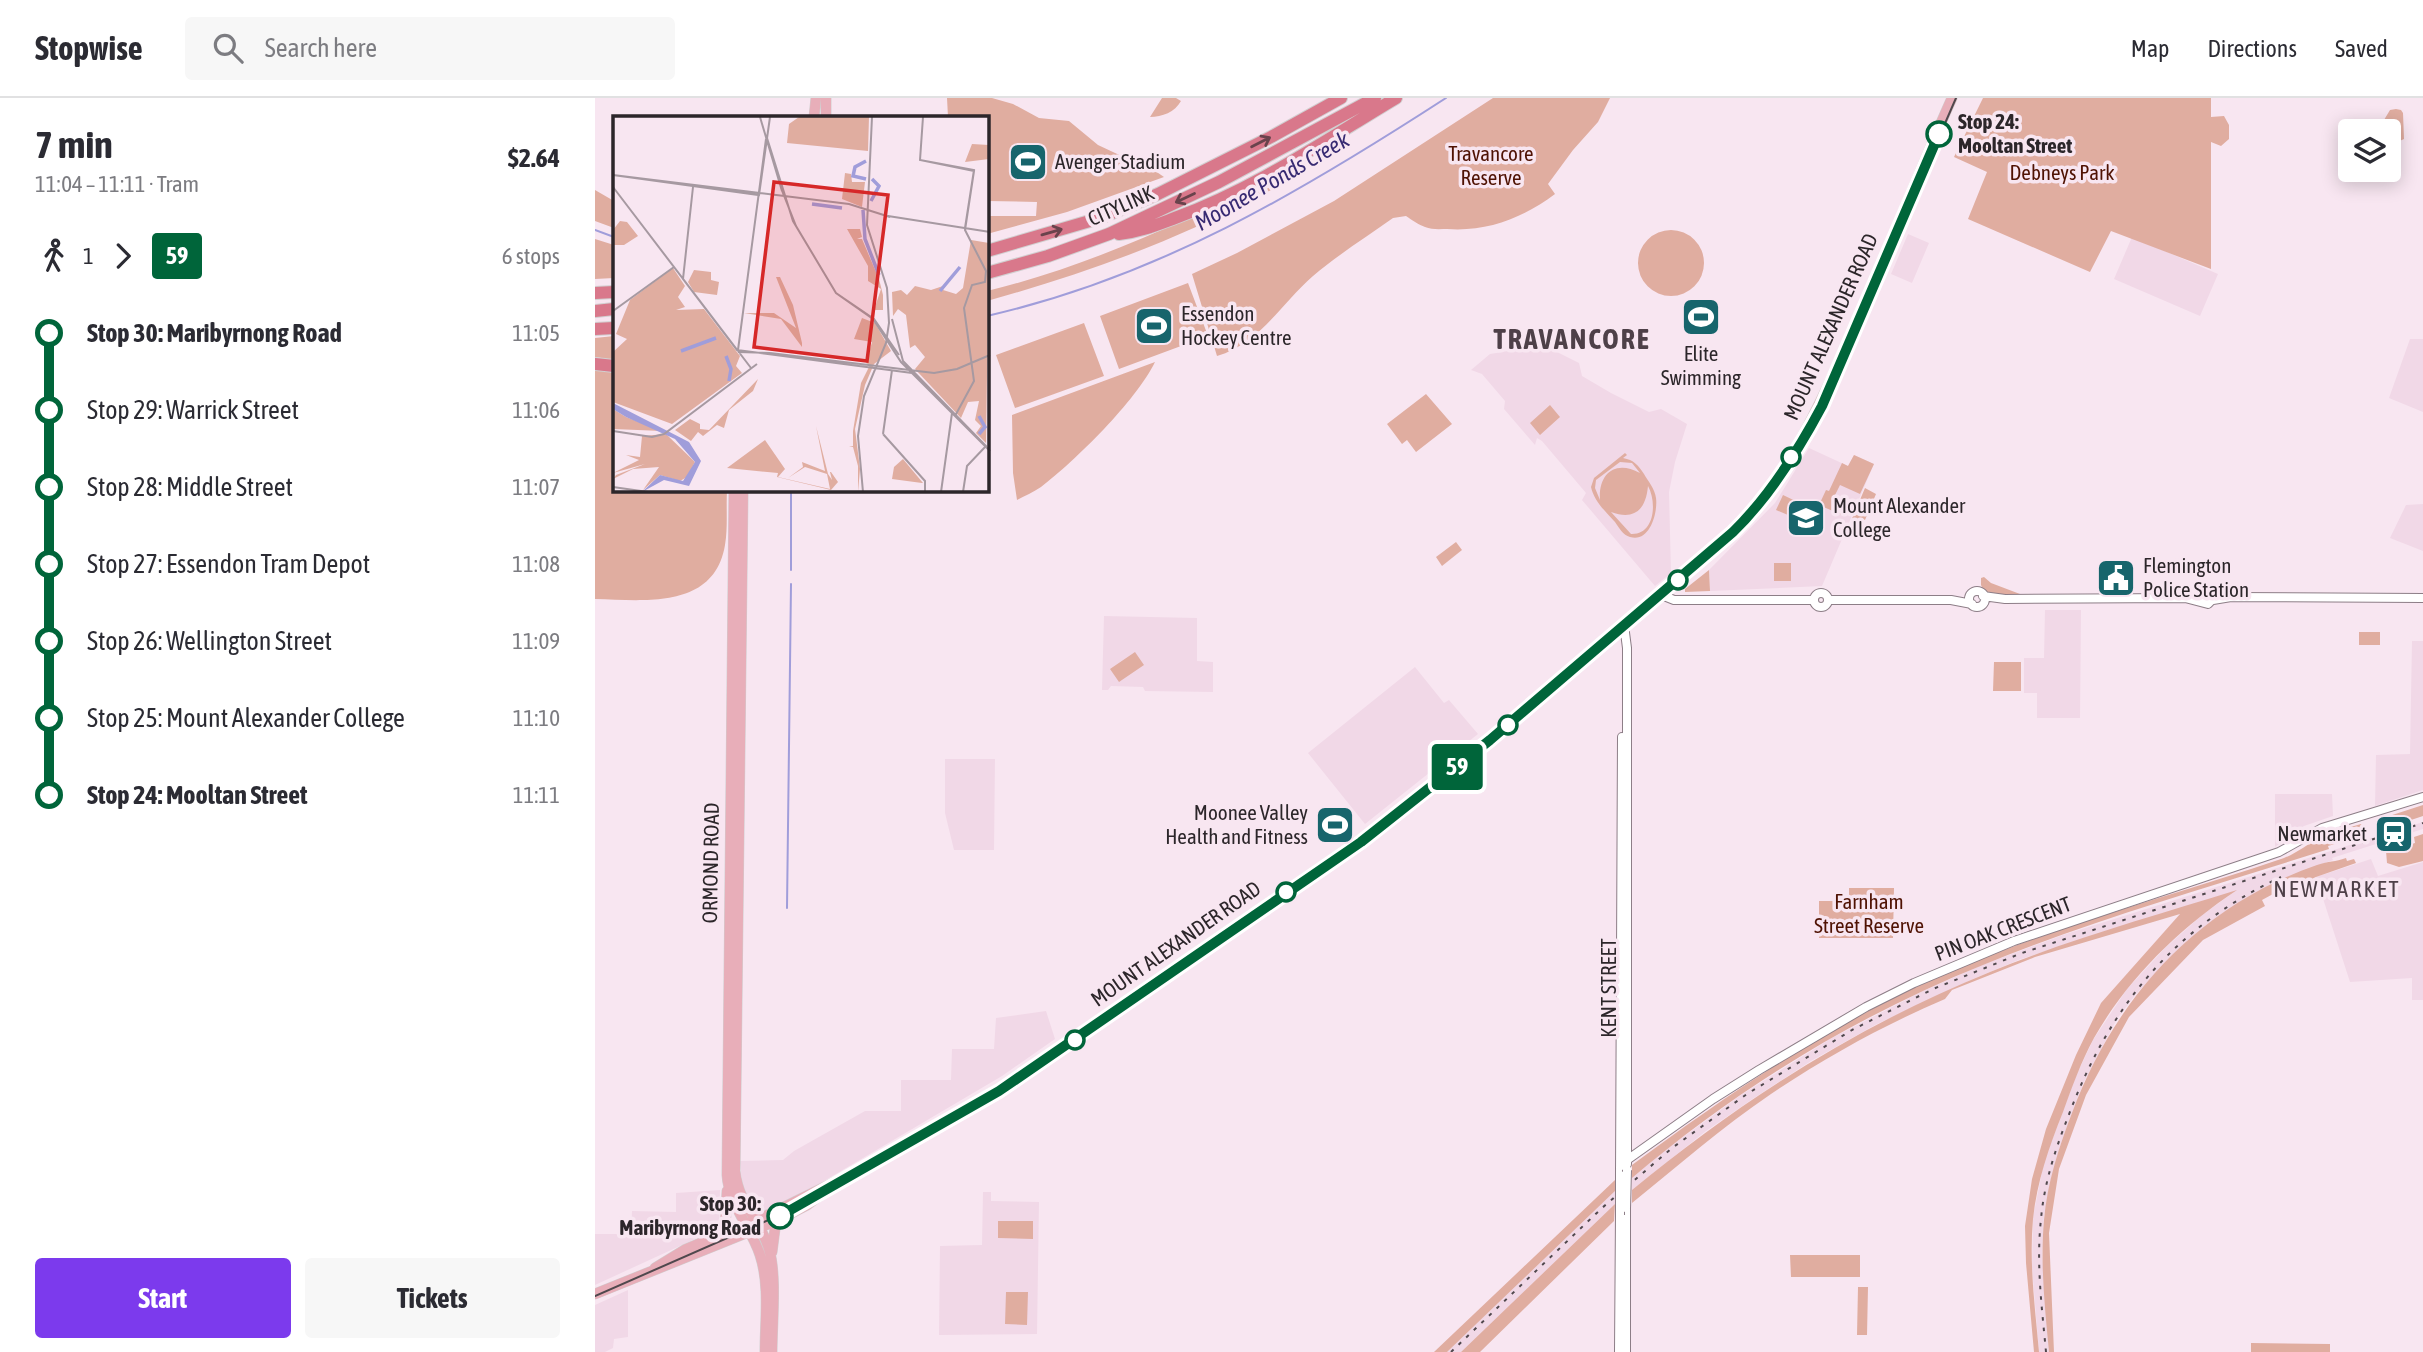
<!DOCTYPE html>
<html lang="en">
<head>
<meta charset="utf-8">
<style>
	:root { --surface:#fff; --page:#f7f7f7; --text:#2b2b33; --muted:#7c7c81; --line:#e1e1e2; --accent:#7c3aed }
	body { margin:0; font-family:"Asap Condensed",sans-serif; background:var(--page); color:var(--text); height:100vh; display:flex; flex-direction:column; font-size:26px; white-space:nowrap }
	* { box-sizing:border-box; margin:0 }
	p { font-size:23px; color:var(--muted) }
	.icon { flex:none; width:38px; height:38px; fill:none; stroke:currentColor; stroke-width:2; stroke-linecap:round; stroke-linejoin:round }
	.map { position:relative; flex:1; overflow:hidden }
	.side { display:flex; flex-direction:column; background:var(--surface); width:595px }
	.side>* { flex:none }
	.badge { padding:0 14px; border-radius:5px; font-size:24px; line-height:46px }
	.tools { position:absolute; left:1743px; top:21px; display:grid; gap:14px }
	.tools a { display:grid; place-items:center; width:63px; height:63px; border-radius:7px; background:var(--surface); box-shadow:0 4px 18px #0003; font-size:35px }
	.map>.badge { position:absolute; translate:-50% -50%; box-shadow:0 0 0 4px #fff }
	.legs { display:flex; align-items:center; gap:10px; height:77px; padding:0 35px; font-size:23px }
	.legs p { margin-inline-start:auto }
	.summary { display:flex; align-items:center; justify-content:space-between; height:119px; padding:0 35px }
	h1 { font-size:38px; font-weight:700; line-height:52px }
	.action { display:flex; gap:14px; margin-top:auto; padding:14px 35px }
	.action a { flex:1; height:80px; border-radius:7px; background:var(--accent); color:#fff; font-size:28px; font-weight:700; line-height:80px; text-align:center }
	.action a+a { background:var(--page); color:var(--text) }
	ul { padding:0 35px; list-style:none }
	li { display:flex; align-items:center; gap:24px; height:77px; font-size:26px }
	li i { display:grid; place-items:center; width:10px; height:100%; margin:0 9px; background:currentColor }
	li i::after { content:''; width:18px; height:18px; margin:-9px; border:5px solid; border-radius:50%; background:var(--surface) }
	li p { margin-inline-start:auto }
	li:first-child i { background:linear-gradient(#0000 50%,currentColor 0) }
	li:last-child i { background:linear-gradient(currentColor 50%,#0000 0) }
	header { display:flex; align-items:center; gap:42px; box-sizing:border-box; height:98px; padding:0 35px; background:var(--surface); border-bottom:2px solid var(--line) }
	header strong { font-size:33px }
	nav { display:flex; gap:38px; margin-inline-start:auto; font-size:24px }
	.search { width:490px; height:63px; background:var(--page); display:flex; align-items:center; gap:18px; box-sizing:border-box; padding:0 24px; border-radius:7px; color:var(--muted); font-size:26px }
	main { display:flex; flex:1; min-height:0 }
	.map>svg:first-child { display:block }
	.built { fill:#f1d8e7 }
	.green { fill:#e0ada0; fill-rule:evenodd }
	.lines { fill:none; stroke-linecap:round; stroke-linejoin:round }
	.stream { stroke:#a09dda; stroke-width:2 }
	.minor-casing { stroke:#8d7e87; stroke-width:10 }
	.major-casing { stroke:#d1cfd0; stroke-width:11 }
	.highway-casing { stroke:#d1cfd0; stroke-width:14 }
	.minor { stroke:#fff; stroke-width:8 }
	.major { stroke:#e8aeb9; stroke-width:10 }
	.highway { stroke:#d9788b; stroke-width:12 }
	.tram { stroke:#50484d; stroke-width:2 }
	.rail { stroke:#50484d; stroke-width:2; stroke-dasharray:3.5 7; stroke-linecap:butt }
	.minor-bridge-casing { stroke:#8d7e87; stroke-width:10; stroke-linecap:butt }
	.minor-bridge { stroke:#fff; stroke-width:8 }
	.oneway { stroke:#69434c }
	.line-1-casing { stroke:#fff; stroke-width:16 }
	.line-1 { stroke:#00653a; stroke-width:10 }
	.stop-1-dot { fill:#fff; stroke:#00653a; stroke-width:3.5 }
	.labels { text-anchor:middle; stroke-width:7; stroke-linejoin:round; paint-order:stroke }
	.stop-label { font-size:21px; font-weight:bold; fill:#2c262a; stroke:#f8e6f1; text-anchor:start }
	.park-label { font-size:21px; fill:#4f1203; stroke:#f8e6f1 }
	.poi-label { font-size:21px; fill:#2c262a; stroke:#f8e6f1; text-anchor:start }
	.street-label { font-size:21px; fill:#2c262a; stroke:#f8e6f1 }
	.water-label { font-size:23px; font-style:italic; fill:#372a72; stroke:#f8e6f1 }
	.neighbourhood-label { font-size:23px; letter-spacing:2px; fill:#4e4048; stroke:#f8e6f1 }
	.district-label { font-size:28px; font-weight:bold; letter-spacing:2px; fill:#4e4048; stroke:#f8e6f1 }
	.inset-river { fill:none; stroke:#a09dda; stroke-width:3.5 }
	.inset-road { fill:none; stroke:#a699a1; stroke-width:2 }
	.view { fill:#d62828; fill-opacity:0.15; stroke:#d62828; stroke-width:3.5 }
	.inset-edge { fill:none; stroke:#2c262a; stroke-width:3.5 }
</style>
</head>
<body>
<header>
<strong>Stopwise</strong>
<div class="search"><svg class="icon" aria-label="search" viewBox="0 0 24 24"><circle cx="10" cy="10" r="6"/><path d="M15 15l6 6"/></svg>Search here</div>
<nav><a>Map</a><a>Directions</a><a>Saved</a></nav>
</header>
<main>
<section class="side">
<div class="summary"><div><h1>7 min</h1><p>11:04 – 11:11 · Tram</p></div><b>$2.64</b></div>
<div class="legs"><svg class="icon" aria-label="walk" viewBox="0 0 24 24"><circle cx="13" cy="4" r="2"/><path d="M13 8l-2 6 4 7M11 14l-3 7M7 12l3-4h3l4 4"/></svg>1<svg class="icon" aria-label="forward" viewBox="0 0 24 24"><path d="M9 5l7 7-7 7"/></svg><b class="badge" style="background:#00653a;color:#fff">59</b><p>6 stops</p></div>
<ul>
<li><i style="color:#00653a"></i><b>Stop 30: Maribyrnong Road</b><p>11:05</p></li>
<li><i style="color:#00653a"></i><span>Stop 29: Warrick Street</span><p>11:06</p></li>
<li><i style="color:#00653a"></i><span>Stop 28: Middle Street</span><p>11:07</p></li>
<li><i style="color:#00653a"></i><span>Stop 27: Essendon Tram Depot</span><p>11:08</p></li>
<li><i style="color:#00653a"></i><span>Stop 26: Wellington Street</span><p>11:09</p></li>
<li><i style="color:#00653a"></i><span>Stop 25: Mount Alexander College</span><p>11:10</p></li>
<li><i style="color:#00653a"></i><b>Stop 24: Mooltan Street</b><p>11:11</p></li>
</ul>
<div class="action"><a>Start</a><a>Tickets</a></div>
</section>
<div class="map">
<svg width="1828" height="1254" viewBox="0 0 1828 1254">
	<rect width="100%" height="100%" fill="#f8e6f1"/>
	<path class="built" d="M1313 136 1334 145 1317 185 1296 176Z
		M1537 139 1623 176 1605 218 1519 181Z
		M1815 241H1828V314L1794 300Z
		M948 247 984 265 987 278 1016 295 1054 314 1066 311 1092 326 1080 364 1074 394 1076 475 1060 488 987 402 991 395 947 343 942 340 940 347 909 311 910 303 887 276 876 272 895 256Z
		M1214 350 1253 368 1259 357 1279 366 1227 488 1115 493 1114 472 1180 405Z
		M1828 406V453L1795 440 1811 407Z
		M1450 512H1486L1485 620H1442V595H1429V560H1449Z
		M509 518 602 520V563L618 564V594L550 593 548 589 516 588 513 592H507Z
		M1817 543H1828V692L1780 708 1781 657 1815 656Z
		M820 569 849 605 854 602 883 636 770 726 713 655Z
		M350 661H400L399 752H359L350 715Z
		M1680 696H1737L1738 718 1709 728 1680 749Z
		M1828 724V731L1737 760 1738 762 1690 780 1648 802 1588 847 1541 896 1522 921 1489 984 1467 1042 1456 1081 1449 1118 1447 1155 1454 1254H1444L1437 1169 1438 1119 1449 1064 1480 980 1498 942 1532 891 1570 850 1606 818 1639 794 1426 861 1378 881 1280 927 1216 963 1159 1000 1111 1033 1037 1092V1080L1065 1056 1146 997 1235 941 1326 894 1387 867 1468 837Z
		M1776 761 1783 778 1828 764V902H1817V880L1755 884 1721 779Z
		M451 913 460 941 407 978 212 1093 163 1116 158 1111 147 1087 145 1063 188 1062 199 1053 270 1013H306V982H356L357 951H399L401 920Z
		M125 1092 124 1130 0 1187V1136H36L37 1113 81 1114V1095Z
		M1020 1093V1106L939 1184 866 1254H852Z
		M388 1094H396V1103L444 1104 442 1236 344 1237 345 1148 387 1147Z
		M33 1192V1239L19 1241 18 1250 10 1254H0V1207Z"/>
	<path class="green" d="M352 0H397L418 6 444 20 474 23 503 47 550 69 553 68 569 79 472 114 392 136V118H441L442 104 392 103V19H353Z
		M567 0H581L586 3C580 14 567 19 555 19Z
		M898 0H1015L1003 24 978 52 953 86 960 96C928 120 892 134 852 131 846 131 837 132 830 129 824 127 817 122 811 118L798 120C771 139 743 157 718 178 686 206 665 245 622 258L597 176 642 155 739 103Z
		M1388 0H1616V19L1629 18 1634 27V41L1626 48 1616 44V171L1516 133 1495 174 1373 121 1392 74 1359 59Z
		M1801 11 1806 12 1808 15 1809 41 1794 48V33H1786V27L1795 12Z
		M694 71 703 77C605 134 500 173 392 203V193C499 167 596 120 694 71Z
		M0 92 19 103V130L0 123Z
		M1043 165a33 33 0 1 1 66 0a33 33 0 1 1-66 0Z
		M0 141 19 147V180L0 181Z
		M593 185 613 238 524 271 505 218Z
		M489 225 509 278 420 310 401 257Z
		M19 238V262L0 259V240Z
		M560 264C541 303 480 363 446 389 439 394 429 398 422 402L418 375 417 317Z
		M0 271 19 274V392H132C131 410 133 429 130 447 119 512 49 502 0 501Z
		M831 296 857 326 821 354 812 342 807 346 792 326Z
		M955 307 965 319 945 337 935 325Z
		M1030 355 1032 357 1028 360C1039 362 1043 367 1049 376 1053 383 1060 391 1061 400 1063 414 1055 445 1035 439 1028 437 1024 430 1020 424 1010 413 999 403 996 389L999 380ZM1025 364 1037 365 1045 375C1020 361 1003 376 1005 402L1000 390 1001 382ZM1053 388C1062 404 1060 437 1036 436L1016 414C1041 423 1051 410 1053 388Z
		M1259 357 1279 366 1265 396 1245 387 1240 397 1254 403 1247 417 1224 407 1231 392 1234 393 1247 365 1253 368Z
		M1270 390 1281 396 1270 422 1264 421 1256 423Z
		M1188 397 1213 409 1207 423 1181 412Z
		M861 444 867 452 847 468 841 459Z
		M1179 465H1196V483H1179Z
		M1114 472 1115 493 1090 494V491Z
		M1389 479 1396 485 1425 496H1390L1386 487V480Z
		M1764 534H1785V547H1764Z
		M540 554 549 567 524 584 515 571Z
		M1399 564H1426V593H1398Z
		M1828 707V718L1798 728 1796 721 1789 723 1788 720Z
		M1766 726 1773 736 1733 748 1734 751C1618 788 1500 821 1388 867 1261 918 1141 991 1037 1080V1067C1126 1001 1218 938 1319 890 1437 834 1565 802 1689 760 1702 755 1713 746 1725 739 1738 733 1752 730 1766 726Z
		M1828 736V763L1804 769 1792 765 1791 753 1820 745 1819 739Z
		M1751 760 1752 763 1759 761 1761 765 1721 779 1682 801 1678 796 1667 802 1670 808 1608 842 1534 919 1491 997 1464 1071 1454 1135 1459 1254H1454C1450 1210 1445 1166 1449 1122 1452 1085 1464 1049 1477 1015 1520 899 1604 808 1722 767 1734 763 1740 764 1751 760Z
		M1254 790H1299L1298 840H1224V803H1254Z
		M1642 792C1585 830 1533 880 1499 940 1486 964 1477 989 1468 1014 1454 1049 1442 1083 1438 1121 1434 1165 1440 1210 1444 1254H1439L1431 1165 1430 1128 1437 1081 1451 1031 1481 957 1506 905 1585 816 1440 859 1357 892 1350 901C1289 927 1231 959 1176 996 1127 1029 1083 1068 1037 1105V1092C1146 1002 1264 927 1395 874 1475 841 1559 818 1642 792Z
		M1020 1082V1093L852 1254H839Z
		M1020 1106 1019 1123 885 1254H866Z
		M403 1123H438V1141L403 1140Z
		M1195 1157H1265V1179H1196Z
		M1263 1189H1273L1272 1237H1262Z
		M411 1194H433L432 1227 410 1226Z
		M1656 1245 1735 1246V1254H1656Z"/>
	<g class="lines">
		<path class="stream" d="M0 132 19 139
			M392 218C563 179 706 94 851 0
			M196 472V392
			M192 810 196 486"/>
		<g class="minor-casing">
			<path id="minor" d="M1374 501a8 8 0 1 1 16 0a8 8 0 1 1-16 0Z
				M1219 502a7 7 0 1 1 14 0a7 7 0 1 1-14 0Z
				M1064 496 1079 502H1219
				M1388 498 1410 501 1590 500 1613 506 1619 500 1618 494 1613 491 1608 493 1605 498 1606 503
				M1234 502H1356L1377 506
				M1618 502 1636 499 1828 500
				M1029 527 1032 550V1066
				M1032 1062 1118 1001 1164 972 1271 909 1319 885 1419 843 1684 754 1727 730 1828 699
				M1025 1077 1027 639
				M1024 1254 1025 1117
				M1031 1254V1110"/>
		</g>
		<g class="major-casing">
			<path id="major" d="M219 19 221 0
				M231 19V0
				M139 392 132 1077C134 1107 156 1129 165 1157 175 1187 170 1223 170 1254
				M148 392 140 1073C144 1108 165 1120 174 1151 182 1178 177 1225 177 1254
				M130 1134 132 1093
				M177 1154 181 1123
				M60 1170 91 1151 177 1115 246 1081 403 991 765 742C894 646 1017 540 1137 433 1200 371 1233 289 1268 210 1298 140 1326 69 1357 0
				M0 1196 181 1123 212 1107 232 1092"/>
		</g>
		<g class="highway-casing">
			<path id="highway" d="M524 136C544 134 561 127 580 120 660 91 729 43 801 0
				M392 153 505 120 563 96 676 39 746 0
				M392 175 453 158 514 136 624 84 780 0
				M0 195 19 194
				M0 213 19 211
				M0 231 19 230
				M0 266 19 268"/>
		</g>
		<use href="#minor" class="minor"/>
		<use href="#major" class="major"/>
		<use href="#highway" class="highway"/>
		<path class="tram" d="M0 1198 194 1113 404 993 799 720 933 610 1138 434 1157 415 1175 391 1207 344 1227 308 1361 0"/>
		<path class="rail" d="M856 1254 1007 1110 1077 1050 1152 996 1257 932 1338 891 1427 855 1828 725
			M1451 1254C1447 1210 1441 1166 1446 1121 1449 1086 1460 1052 1473 1019 1514 909 1578 830 1686 779"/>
		<g class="minor-bridge-casing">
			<path id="minor-bridge" d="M1031 1110 1032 1072
				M1025 1117V1077"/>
		</g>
		<use href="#minor-bridge" class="minor-bridge"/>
	</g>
	<defs><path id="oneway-shaft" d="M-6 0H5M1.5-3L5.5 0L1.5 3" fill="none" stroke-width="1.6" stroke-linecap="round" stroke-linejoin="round" transform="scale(1.75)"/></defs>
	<g class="oneway">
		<use href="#oneway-shaft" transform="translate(666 44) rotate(-27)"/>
		<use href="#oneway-shaft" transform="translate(590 100) rotate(155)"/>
		<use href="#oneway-shaft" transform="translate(457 134) rotate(-16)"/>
	</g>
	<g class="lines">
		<g class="line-1-casing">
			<path id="line-1" d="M185 1118 404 993 766 744 895 642 1138 434C1174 399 1203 353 1227 308L1344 36"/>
		</g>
		<use href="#line-1" class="line-1"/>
	</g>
	<defs>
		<g id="stadium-square" transform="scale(2.0125)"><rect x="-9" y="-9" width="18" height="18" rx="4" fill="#17656c" stroke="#f8e6f1"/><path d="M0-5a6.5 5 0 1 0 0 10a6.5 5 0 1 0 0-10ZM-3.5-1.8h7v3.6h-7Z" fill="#fff"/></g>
		<g id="school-square" transform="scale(2.0125)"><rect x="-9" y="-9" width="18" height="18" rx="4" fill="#17656c" stroke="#f8e6f1"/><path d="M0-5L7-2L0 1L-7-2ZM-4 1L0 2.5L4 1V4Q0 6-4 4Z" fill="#fff"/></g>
		<g id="civic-square" transform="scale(2.0125)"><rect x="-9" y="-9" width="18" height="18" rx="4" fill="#17656c" stroke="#f8e6f1"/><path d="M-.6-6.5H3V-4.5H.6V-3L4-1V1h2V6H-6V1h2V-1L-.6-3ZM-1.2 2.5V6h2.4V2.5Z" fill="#fff"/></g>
		<g id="station-square" transform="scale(2.0125)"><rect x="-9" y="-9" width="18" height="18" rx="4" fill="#17656c" stroke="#f8e6f1"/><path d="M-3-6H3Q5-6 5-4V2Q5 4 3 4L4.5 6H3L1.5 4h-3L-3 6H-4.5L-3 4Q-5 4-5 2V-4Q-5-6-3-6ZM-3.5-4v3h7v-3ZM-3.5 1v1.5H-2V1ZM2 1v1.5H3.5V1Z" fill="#fff"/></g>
	</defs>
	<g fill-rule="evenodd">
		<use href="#stadium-square" x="433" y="64"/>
		<use href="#stadium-square" x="1106" y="219"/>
		<use href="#stadium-square" x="559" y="228"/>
		<use href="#school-square" x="1211" y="420"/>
		<use href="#civic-square" x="1521" y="480"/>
		<use href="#stadium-square" x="740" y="727"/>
		<use href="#station-square" x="1799" y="736"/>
	</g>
	<g class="stop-1-dot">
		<circle cx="1344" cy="36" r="12"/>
		<circle cx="1196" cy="359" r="9"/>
		<circle cx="1083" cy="482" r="9"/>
		<circle cx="913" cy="627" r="9"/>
		<circle cx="691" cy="794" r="9"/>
		<circle cx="480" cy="942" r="9"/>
		<circle cx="185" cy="1118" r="12"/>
	</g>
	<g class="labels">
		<g class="stop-label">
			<text x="1363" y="31">Stop 24:<tspan x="1363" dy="24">Mooltan Street</tspan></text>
			<text x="166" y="1113" text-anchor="end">Stop 30:<tspan x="166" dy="24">Maribyrnong Road</tspan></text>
		</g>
		<g class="park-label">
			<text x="896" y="63">Travancore<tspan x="896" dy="24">Reserve</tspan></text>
			<text x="1467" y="82">Debneys Park</text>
			<text x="1274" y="811">Farnham<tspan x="1274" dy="24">Street Reserve</tspan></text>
		</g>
		<g class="poi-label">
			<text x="460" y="71">Avenger Stadium</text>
			<text x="586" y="223">Essendon<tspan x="586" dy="24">Hockey Centre</tspan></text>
			<text x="1106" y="263" text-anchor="middle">Elite<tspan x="1106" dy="24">Swimming</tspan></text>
			<text x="1238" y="415">Mount Alexander<tspan x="1238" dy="24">College</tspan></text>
			<text x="1548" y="475">Flemington<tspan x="1548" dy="24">Police Station</tspan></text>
			<text x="713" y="722" text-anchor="end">Moonee Valley<tspan x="713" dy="24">Health and Fitness</tspan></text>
			<text x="1772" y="743" text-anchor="end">Newmarket</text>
		</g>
		<g class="street-label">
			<text transform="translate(526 108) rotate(-24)" y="7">CITYLINK</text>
			<text transform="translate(1236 229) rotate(-66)" y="7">MOUNT ALEXANDER ROAD</text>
			<text transform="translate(116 765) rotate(-89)" y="7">ORMOND ROAD</text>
			<text transform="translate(1408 831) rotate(-21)" y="7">PIN OAK CRESCENT</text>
			<text transform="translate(581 846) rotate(-35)" y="7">MOUNT ALEXANDER ROAD</text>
			<text transform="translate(1014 890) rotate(-90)" y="7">KENT STREET</text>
		</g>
		<g class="water-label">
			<text transform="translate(677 83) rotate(-30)" y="8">Moonee Ponds Creek</text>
		</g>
		<g class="neighbourhood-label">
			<text x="1742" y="799">NEWMARKET</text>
		</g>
		<g class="district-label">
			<text x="977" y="251">TRAVANCORE</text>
		</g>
	</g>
	<g transform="translate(18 18)">
		<rect width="376" height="376" fill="#f8e6f1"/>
		<path d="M186 1H256L255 35 174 27 176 8ZM359 28 376 29V43L352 46ZM232 57 238 58 239 66H252L249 91 229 83ZM7 105 14 106 25 120 11 129H0V114ZM234 113H247L249 121 244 123H249L266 163 270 179V194H261L268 173 255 165V150ZM358 124 376 127 373 327 363 317 368 310 362 304 366 285 355 286 348 302 302 253 312 241 302 229 297 232 293 199 285 193 280 200 279 176 288 174 294 179 302 170 318 174 333 169 330 174 343 178 350 172ZM60 152 72 170 65 181 72 191 63 194 91 193 127 240 123 250 129 257 59 308 0 286V236L14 223 3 218 17 184ZM81 154 98 156V164L106 166 104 179 81 176 75 166ZM163 161H167L180 189 189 227V231L168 203 131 197H161L183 212ZM249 202 262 207 278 235 261 248 252 269 242 313 247 353 245 376V350L240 331H236L240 330V315L248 267 257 249 253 247 259 226 241 223ZM145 263 140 275 116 294 111 312 104 309 90 320 85 316 78 325 62 314 77 303 87 308V313L96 314ZM0 293 13 301 49 315 0 313ZM203 310 215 358 219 364 217 356H218L225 366 218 374 164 361 165 357 114 352 152 324 172 353 165 361 217 373 214 358 192 351 175 362 190 351 189 346 212 355ZM53 318 82 346 74 361 67 365 47 359 30 374 46 351 20 353 0 363 3 359 32 348 0 357 26 344 13 339 27 341 29 320ZM290 343 310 367H309L279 363 281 351Z" fill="#e0ada0"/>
		<path d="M0 287 76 326 88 345 76 370 51 364 29 376 47 359 70 365 82 346 62 323 13 301 0 293Z" fill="#a09dda"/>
		<path class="inset-river" d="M253 45 242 51 240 60 253 63M258 85 266 70 259 63M199 88 229 92M250 94 252 123 266 159M327 175 347 151M68 235 103 222M113 240 118 253 116 265M366 318 372 311 366 300"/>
		<path class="inset-road" d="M147 1 169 75M310 1 307 44 361 54 352 112M310 1 307 44 361 55 352 114 373 155 372 166 359 169 351 192 361 265 342 300M154 22 180 105 223 177 260 203 288 246 377 335M0 59 236 88 277 101M0 59 146 79 157 1M0 71 138 252M80 71 70 163 124 234 299 257M168 72 183 110 223 177 261 203 286 239M275 100 377 116M0 195 61 151M279 203 290 245 373 330 354 350 350 376M125 234 153 23M125 236 157 237M157 237 321 257 344 253 377 239M0 315 39 321 51 318 144 248M270 318 312 365V376M270 318 279 254M0 371 35 376M250 376 245 320 251 280 273 227 276 207 274 172 254 109 259 1M328 376 339 297"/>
		<path class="view" d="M161 66 275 79 254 245 141 231Z"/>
		<rect width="376" height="376" class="inset-edge"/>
	</g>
</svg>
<div class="tools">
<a><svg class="icon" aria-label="layers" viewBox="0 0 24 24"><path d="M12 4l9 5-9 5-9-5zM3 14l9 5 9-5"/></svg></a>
</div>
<b class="badge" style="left:862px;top:669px;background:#00653a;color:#fff">59</b>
</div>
</main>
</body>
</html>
